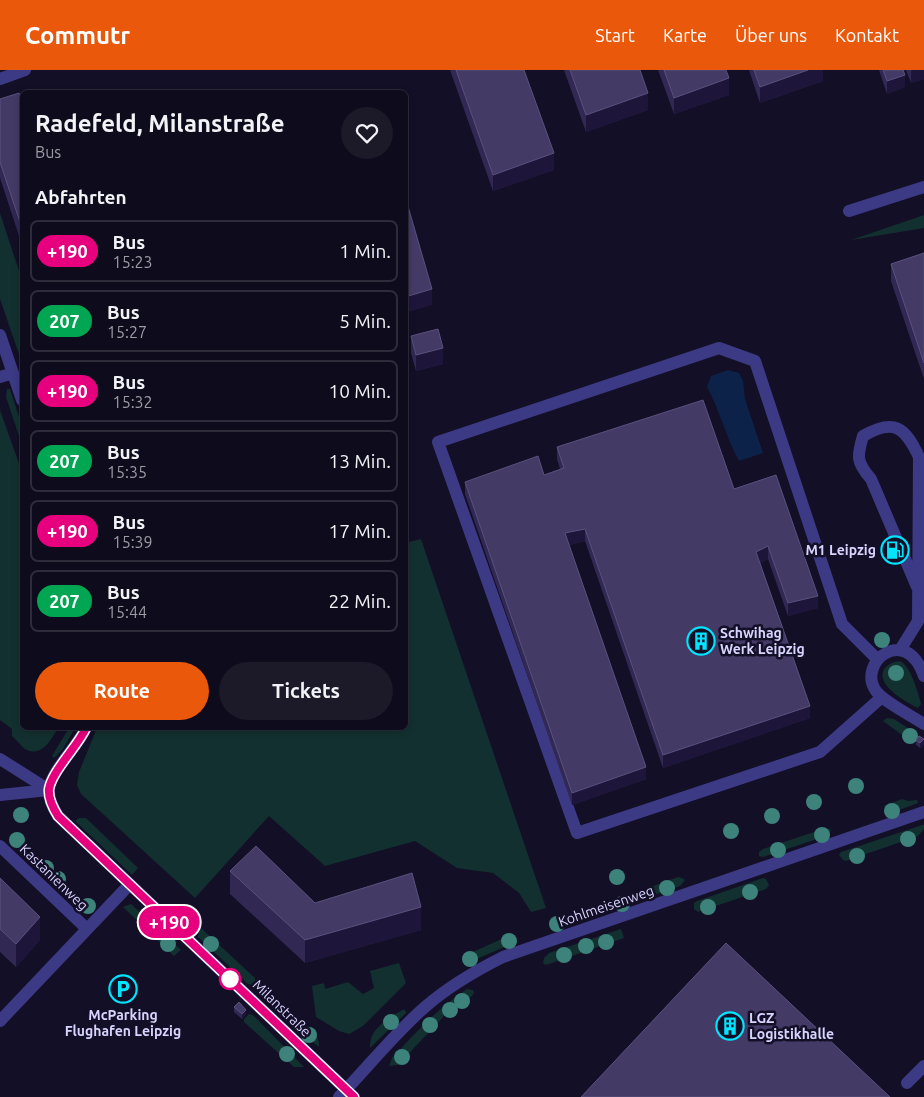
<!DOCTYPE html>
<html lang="de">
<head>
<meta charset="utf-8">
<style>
	:root { --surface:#0e0b1c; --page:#1c1929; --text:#f1f3f6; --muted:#9b9ba3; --line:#2e2b3b; --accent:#ea580c }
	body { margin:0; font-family:Ubuntu,sans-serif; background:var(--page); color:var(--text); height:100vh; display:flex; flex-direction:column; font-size:19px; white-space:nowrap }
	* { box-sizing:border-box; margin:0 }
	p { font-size:16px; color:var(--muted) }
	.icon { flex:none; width:28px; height:28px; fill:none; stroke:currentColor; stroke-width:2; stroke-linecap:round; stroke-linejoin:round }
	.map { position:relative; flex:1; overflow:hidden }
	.panel { position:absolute; left:20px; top:20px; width:388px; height:640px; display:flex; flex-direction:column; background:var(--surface); border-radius:8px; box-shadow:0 2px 8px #0003,0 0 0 1px var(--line) }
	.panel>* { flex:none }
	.badge { padding:0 10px; border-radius:16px; font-size:18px; line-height:32px }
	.map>.badge { position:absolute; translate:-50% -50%; box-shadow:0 0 0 2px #fff }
	h2 { padding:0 15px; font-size:19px; line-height:45px }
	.round { display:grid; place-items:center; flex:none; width:52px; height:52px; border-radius:26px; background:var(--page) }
	.headline { display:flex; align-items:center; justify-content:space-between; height:85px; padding:0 15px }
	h1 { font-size:24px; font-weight:700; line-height:38px }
	.cta { display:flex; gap:10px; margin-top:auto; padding:10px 15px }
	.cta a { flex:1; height:58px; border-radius:30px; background:var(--accent); color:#fff; font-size:20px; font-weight:700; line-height:58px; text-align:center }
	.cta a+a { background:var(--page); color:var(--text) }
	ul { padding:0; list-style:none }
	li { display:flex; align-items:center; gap:15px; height:62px; margin:0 10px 8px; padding:0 5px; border:2px solid var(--line); border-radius:8px }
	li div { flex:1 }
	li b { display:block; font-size:19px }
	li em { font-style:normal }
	li .badge { min-width:55px; font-weight:700; text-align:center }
	header { display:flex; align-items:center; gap:30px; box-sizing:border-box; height:70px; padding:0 25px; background:var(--accent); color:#fff }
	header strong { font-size:24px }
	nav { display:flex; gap:28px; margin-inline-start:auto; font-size:18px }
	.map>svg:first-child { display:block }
	.green { fill:#12302f }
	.water { fill:#0c2248 }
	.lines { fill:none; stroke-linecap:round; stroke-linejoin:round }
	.minor { stroke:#3d3a85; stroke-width:12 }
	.tree { fill:#3d827b }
	.wall { fill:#312854 }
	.shaded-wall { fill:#1d163a }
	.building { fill:#433a66; stroke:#5a527e }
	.line-casing { stroke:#fff; stroke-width:11 }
	.line { stroke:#e6007e; stroke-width:8 }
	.stop-dot { fill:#fff; stroke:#e6007e; stroke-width:2.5 }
	.labels { text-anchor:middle; stroke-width:5; stroke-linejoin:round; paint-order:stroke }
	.poi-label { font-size:14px; font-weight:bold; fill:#d9d4ff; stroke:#130f26; text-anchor:start }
	.street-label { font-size:14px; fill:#d9d4ff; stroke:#130f26 }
</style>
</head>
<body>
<header>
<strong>Commutr</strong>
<nav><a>Start</a><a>Karte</a><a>Über uns</a><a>Kontakt</a></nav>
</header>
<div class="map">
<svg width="924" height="1027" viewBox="0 0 924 1027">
	<rect width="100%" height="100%" fill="#130f26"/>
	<path class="green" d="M0 143 22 210V293L0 229Z
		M924 145V158L851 170Z
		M7 319H10L22 356V375L6 327Z
		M0 340 22 402V658H58C52 668 43 687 27 680 22 678 17 670 12 666V659L0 650Z
		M421 469 546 838 531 842 519 823 493 803 457 798 415 771 325 796 269 746 195 828 81 724 77 715 79 702 97 658H405V473Z
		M900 591C911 596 918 623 921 634L918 638C906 632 873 614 885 598 889 593 894 592 900 591Z
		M887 648 894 649 917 664V667L913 673 883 651Z
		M69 658H75L63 679 54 688 52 686Z
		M902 729 908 731 917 730 918 733 888 744 884 736Z
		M79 748H86L138 798 132 805 75 751Z
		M922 755H924V759L918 766 846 791 843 790 839 785 841 782Z
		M826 758 831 760 829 765 763 787 759 786V782L763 779Z
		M678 807 682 808 685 810 680 816 616 838 612 836V833L615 830Z
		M763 808 766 809 769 815 766 819 698 842 694 839V833L697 831Z
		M131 834 181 880 174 886 123 837Z
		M200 857 255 908V913L253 915 248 914 198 867Z
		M621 859 624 868 546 895 543 893 544 888 549 883Z
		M504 868 511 870V874L472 891 466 892V885Z
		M399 893 406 913 363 956 349 964 339 961 316 947 312 916 324 913 325 919 348 912 363 924 374 918 370 901Z
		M467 919 473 920 474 923 471 927 447 943 398 995 389 996 392 988C417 961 436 940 467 919Z
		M404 939 406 942V943L370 978C369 958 389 948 404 939Z
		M249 944 253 945 304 997H294L244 952V949Z
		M301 951C310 959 320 964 319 977L295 957Z"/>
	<path class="water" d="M728 300 739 303 743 311 745 329 763 383 739 391C726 367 720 341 707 317L711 306Z"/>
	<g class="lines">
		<path class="minor" d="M0 9 25 0
			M849 141 924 117
			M0 265 22 330
			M0 307 13 303
			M900 580 918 551 919 387C905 357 894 348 863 366 857 386 856 392 871 409L917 517
			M877 589 842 554 755 291 719 278 438 372 577 763 820 682 882 627
			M924 606C906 553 856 593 876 621 884 632 912 646 924 654
			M86 658C77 677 52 700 49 719 48 728 53 738 58 746L354 1027
			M0 689 49 720
			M0 725 49 720
			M0 776 87 859
			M0 951 130 814
			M907 1013 924 996
			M339 1027C367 998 395 963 425 937 449 916 475 901 503 887L924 742"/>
	</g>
	<g class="tree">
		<circle cx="882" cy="570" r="8"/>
		<circle cx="896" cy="603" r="8"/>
		<circle cx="910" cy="666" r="8"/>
		<circle cx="856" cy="716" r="8"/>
		<circle cx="814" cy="732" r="8"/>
		<circle cx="892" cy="741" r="8"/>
		<circle cx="21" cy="745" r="8"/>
		<circle cx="772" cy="746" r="8"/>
		<circle cx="731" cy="761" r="8"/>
		<circle cx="822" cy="765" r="8"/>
		<circle cx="908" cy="769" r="8"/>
		<circle cx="17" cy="770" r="8"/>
		<circle cx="778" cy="780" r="8"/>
		<circle cx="857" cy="786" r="8"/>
		<circle cx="46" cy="798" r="8"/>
		<circle cx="617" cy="807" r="8"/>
		<circle cx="58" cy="809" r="8"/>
		<circle cx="667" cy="818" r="8"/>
		<circle cx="750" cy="822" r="8"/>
		<circle cx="622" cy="834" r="8"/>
		<circle cx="88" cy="836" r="8"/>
		<circle cx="708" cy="837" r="8"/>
		<circle cx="557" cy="854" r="8"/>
		<circle cx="509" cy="871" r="8"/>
		<circle cx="606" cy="872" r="8"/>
		<circle cx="168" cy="874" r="8"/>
		<circle cx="211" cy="874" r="8"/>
		<circle cx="586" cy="876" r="8"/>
		<circle cx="564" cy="885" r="8"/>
		<circle cx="470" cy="889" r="8"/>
		<circle cx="462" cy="931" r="8"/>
		<circle cx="450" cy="940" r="8"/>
		<circle cx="391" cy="952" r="8"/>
		<circle cx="430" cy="955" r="8"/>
		<circle cx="309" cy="965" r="8"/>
		<circle cx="287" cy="984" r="8"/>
		<circle cx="402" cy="987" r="8"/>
	</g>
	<path class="wall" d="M450 0H524L554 100 493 121Z
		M564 0H640L648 40 586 62Z
		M658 0H726L729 25 674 44Z
		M749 0H823V11L760 33Z
		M879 0H906L904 1 905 17 887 24Z
		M906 0H924V9L911 13Z
		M0 29 22 32V175L0 108Z
		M924 183V309L891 211V194Z
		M411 266 443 294 416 301 411 283Z
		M557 377 734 419 818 538 788 546 768 489 760 493 810 648 663 698 585 471 569 475 646 709 572 735 465 424V412L544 405 560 399 557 389Z
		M916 670 924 674 920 678 916 675Z
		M230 801 315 833 421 860 305 893 230 824Z
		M0 808 40 870 16 897 0 882Z
		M234 937 246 944 242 949 234 942Z"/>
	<path class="shaded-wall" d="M808 0H823V11L760 33V17Z
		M913 0H924V9L911 13V1Z
		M905 5V17L887 24V11Z
		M729 8V25L674 44V28Z
		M648 23V40L586 62V45Z
		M554 83V100L493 121V105Z
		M432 219V235L405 243V227Z
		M443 278V294L416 301V285Z
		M585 459V471L565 476V463Z
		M768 476V489L756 494V482Z
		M818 526V538L788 546V533Z
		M810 636V648L663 698V685Z
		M924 669V674L920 678V673Z
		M646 697V709L572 735V723Z
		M421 837V860L305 893V870Z
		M40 847V870L16 897V874Z
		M246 940V944L242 949V944Z"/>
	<path class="building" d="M456 0H524L554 83 493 105Z
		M570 0H640L648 23 586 45Z
		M664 0H726L729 8 674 28Z
		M754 0H808L760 17Z
		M883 0H903L905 5 887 11Z
		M19 23 22 32V158L0 92V29Z
		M405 126 432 219 405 227Z
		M924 183V293L891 194Z
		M438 259 443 278 416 285 411 266Z
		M703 330 734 419 776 405 818 526 788 533 768 476 756 482 810 636 663 685 585 459 565 463 646 697 572 723 465 412 538 386 544 405 564 398 557 377Z
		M919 666 924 669 920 673 916 670Z
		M256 776 315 833 412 803 421 837 305 870 230 801Z
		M0 808 40 847 16 874 0 859Z
		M726 873 890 1027H581Z
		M239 932 246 940 242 944 234 937Z"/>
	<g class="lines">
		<g class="line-casing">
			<path id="line" d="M86 658C78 676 52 701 49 719 48 728 53 738 58 746L354 1027"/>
		</g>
		<use href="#line" class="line"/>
	</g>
	<defs>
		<g id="fuel-ring" transform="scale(1.4375)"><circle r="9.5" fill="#130f26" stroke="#00e5ff" stroke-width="1.5"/><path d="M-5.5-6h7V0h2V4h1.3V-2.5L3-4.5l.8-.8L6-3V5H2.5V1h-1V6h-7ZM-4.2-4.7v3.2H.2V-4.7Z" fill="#00e5ff"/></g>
		<g id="building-ring" transform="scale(1.4375)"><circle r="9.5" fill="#130f26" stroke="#00e5ff" stroke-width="1.5"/><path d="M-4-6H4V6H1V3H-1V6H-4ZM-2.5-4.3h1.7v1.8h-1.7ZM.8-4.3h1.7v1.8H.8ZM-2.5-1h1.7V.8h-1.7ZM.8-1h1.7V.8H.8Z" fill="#00e5ff"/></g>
		<g id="parking-ring" transform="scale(1.4375)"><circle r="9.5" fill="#130f26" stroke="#00e5ff" stroke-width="1.5"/><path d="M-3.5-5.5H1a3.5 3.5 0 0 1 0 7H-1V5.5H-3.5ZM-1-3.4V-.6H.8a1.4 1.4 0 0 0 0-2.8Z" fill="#00e5ff"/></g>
	</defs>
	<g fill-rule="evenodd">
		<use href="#fuel-ring" x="895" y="480"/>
		<use href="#building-ring" x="701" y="571"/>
		<use href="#parking-ring" x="123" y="919"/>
		<use href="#building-ring" x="730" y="956"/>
	</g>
	<circle class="stop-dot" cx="230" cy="909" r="10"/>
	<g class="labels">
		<g class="poi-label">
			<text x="876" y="485" text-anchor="end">M1 Leipzig</text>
			<text x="720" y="568">Schwihag<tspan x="720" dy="16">Werk Leipzig</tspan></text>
			<text x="123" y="950" text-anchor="middle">McParking<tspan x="123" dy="16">Flughafen Leipzig</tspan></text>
			<text x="749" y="953">LGZ<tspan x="749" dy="16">Logistikhalle</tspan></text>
		</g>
		<g class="street-label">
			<text transform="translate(54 807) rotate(44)" y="5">Kastanienweg</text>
			<text transform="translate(606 836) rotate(-19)" y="5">Kohlmeisenweg</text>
			<text transform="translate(282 938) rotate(44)" y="5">Milanstraße</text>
		</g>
	</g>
</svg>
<b class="badge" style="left:169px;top:852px;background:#e6007e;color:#fff">+190</b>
<section class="panel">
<div class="headline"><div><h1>Radefeld, Milanstraße</h1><p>Bus</p></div><a class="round"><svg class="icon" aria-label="heart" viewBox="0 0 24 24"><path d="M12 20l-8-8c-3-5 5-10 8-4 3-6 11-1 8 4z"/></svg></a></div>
<h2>Abfahrten</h2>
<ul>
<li><span class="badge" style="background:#e6007e;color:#fff">+190</span><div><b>Bus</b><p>15:23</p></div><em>1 Min.</em></li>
<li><span class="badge" style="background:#00a651;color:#fff">207</span><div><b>Bus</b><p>15:27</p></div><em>5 Min.</em></li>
<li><span class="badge" style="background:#e6007e;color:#fff">+190</span><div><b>Bus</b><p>15:32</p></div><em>10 Min.</em></li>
<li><span class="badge" style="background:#00a651;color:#fff">207</span><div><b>Bus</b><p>15:35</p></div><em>13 Min.</em></li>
<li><span class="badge" style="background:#e6007e;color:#fff">+190</span><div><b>Bus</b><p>15:39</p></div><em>17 Min.</em></li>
<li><span class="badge" style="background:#00a651;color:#fff">207</span><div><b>Bus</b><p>15:44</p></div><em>22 Min.</em></li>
</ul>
<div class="cta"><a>Route</a><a>Tickets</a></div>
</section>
</div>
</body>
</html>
